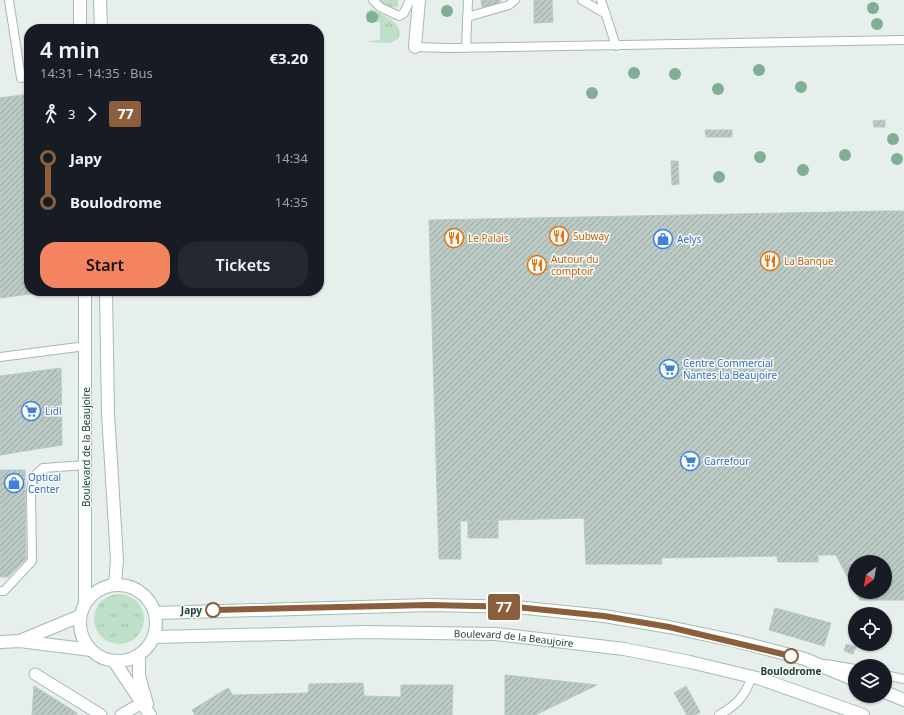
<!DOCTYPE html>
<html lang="en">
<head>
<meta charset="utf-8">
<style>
	:root { --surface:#171b24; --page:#242831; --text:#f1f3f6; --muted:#9ea1a6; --accent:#f4845f }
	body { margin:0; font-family:"Noto Sans",sans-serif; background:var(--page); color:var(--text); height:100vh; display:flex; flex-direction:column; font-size:15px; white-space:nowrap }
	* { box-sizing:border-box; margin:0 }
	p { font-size:13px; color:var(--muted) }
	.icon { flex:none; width:22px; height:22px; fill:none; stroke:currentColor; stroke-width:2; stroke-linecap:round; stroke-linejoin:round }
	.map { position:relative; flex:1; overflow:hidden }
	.side { position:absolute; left:24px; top:24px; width:300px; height:272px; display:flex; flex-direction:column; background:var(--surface); border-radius:16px; box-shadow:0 1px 3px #0004 }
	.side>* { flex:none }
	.badge { padding:0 8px; border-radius:3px; font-size:14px; line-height:26px }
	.needle { width:26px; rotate:212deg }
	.fabs { position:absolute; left:848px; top:555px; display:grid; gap:8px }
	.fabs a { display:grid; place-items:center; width:44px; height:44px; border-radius:50%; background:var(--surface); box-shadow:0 1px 3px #0004; font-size:20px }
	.map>.badge { position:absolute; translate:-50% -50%; box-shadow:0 0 0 2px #fff }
	.legs { display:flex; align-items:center; gap:6px; height:44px; padding:0 16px; font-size:13px }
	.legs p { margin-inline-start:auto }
	.head { display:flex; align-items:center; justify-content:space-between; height:68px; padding:0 16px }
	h1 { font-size:22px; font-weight:600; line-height:30px }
	.primary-button { display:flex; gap:8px; margin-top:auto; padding:8px 16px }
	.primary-button a { flex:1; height:46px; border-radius:16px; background:var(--accent); color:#111; font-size:16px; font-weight:600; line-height:46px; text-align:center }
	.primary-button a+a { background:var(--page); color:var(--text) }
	ul { padding:0 16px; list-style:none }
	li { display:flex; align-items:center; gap:14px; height:44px; font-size:15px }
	li i { display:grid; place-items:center; width:6px; height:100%; margin:0 5px; background:currentColor }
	li i::after { content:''; width:10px; height:10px; margin:-5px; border:3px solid; border-radius:50%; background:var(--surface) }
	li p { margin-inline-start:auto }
	li:first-child i { background:linear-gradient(#0000 50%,currentColor 0) }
	li:last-child i { background:linear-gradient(currentColor 50%,#0000 0) }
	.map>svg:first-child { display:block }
	.grass { fill:url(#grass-tufts) }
	.building { fill:url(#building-hatch); stroke:#b8c9c2 }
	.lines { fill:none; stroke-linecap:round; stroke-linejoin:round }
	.service-casing { stroke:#a8b8b2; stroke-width:10 }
	.pedestrian-casing { stroke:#a8b8b2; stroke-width:13 }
	.minor-casing { stroke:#a8b8b2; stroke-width:14 }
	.secondary-casing { stroke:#a4bbb3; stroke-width:14 }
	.service { stroke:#fff; stroke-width:8 }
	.pedestrian { stroke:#fff; stroke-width:11 }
	.minor { stroke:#fff; stroke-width:12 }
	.secondary { stroke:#fff; stroke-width:12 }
	.tree { fill:#80af93 }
	.line-1-casing { stroke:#fff; stroke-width:9 }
	.line-1 { stroke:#8b5e3c; stroke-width:6 }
	.stop-1-dot { fill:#fff; stroke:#8b5e3c; stroke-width:2 }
	.labels { text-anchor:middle; stroke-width:3; stroke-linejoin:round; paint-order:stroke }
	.food-label { font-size:10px; fill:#c56008; stroke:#f7fbf9; text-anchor:start }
	.shop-label { font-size:10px; fill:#366cbe; stroke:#f7fbf9; text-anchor:start }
	.street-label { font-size:10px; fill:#24423a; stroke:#f7fbf9 }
	.stop-label { font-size:10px; font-weight:bold; fill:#24423a; stroke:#f7fbf9; text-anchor:end }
</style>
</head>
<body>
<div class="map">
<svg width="904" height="715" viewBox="0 0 904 715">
	<defs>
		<pattern id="grass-tufts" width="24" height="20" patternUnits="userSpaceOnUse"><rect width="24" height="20" fill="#bfe0c8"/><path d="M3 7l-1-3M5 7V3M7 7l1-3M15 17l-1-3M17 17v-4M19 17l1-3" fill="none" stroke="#a4c1ad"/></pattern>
		<pattern id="building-hatch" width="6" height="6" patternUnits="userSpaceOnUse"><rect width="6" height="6" fill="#bbcac4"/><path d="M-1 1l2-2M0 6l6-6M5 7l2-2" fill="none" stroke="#98a6a0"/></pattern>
	</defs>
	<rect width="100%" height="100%" fill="#e6efeb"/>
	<path class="grass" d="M377 0H398V7L389 8Z
		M372 9C382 15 406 23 398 39L390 43 368 42V41L380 40V22H367L366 12Z
		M94 619a25 25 0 1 1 50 0a25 25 0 1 1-50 0Z"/>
	<path class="building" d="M481 0H500V6L482 7Z
		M534 0H552L553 22 534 23Z
		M281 25H294V29H281Z
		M294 25H308V29H294Z
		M29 94V291H53L0 298V98Z
		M885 120V127H874L873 121Z
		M705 130H719V137H706Z
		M719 130H732V137H719Z
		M671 161H678L679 184 672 185Z
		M885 211H904V600H860L855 592H885V562H855V592L836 555H818V562H778L777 556 661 558 662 564H586L584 518 460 521 461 559H439L429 220Z
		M61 368 62 445 0 455V376Z
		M0 470H25L26 559 8 577H0Z
		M498 520V538H468V521Z
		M775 608 831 623 824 646 769 630Z
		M846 644 856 647 853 654 844 651Z
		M505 675 597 685 535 715H505Z
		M363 683 364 696 401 697V685H453L452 715H195L192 710 228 688 233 695 308 693 309 684Z
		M34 686 77 713V715H32Z
		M686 686 700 712 695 715H687L674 693Z"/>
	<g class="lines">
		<g class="service-casing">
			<path id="service" d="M9 0 21 78 29 77
				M373 0 380 7 399 16 404 13 410 0
				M582 0 606 14
				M601 0 616 46
				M467 17 509 5 515 0
				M415 47 447 48 904 40
				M466 48 468 0
				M0 357 86 346
				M0 591H4L32 561 31 490 34 476 43 468 86 465
				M826 664 855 669
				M885 675 904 679
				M719 715C738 704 744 697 752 677"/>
		</g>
		<g class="pedestrian-casing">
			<path id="pedestrian" d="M35 674 101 715
				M121 715 142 703"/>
		</g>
		<g class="minor-casing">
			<path id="minor" d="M415 47 419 0
				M139 655V676L147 704
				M114 661 150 715"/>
		</g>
		<g class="secondary-casing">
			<g id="secondary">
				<path d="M80 0V29"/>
				<path d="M100 0 101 29"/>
				<path d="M106 291 108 414 117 560 115 584"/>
				<circle cx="118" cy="623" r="38"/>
				<path d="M85 603V291"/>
				<path d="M156 613 429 605 516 607 604 616 669 627 736 641 805 659 855 680"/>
				<path id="s1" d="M154 637 365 632 496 634 624 649 690 662 761 679 863 715"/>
				<path d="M22 640 80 616"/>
				<path d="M0 642 20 641 91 650"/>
				<path d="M885 692 904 700"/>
			</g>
		</g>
		<use href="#service" class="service"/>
		<use href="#pedestrian" class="pedestrian"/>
		<use href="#minor" class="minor"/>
		<use href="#secondary" class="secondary"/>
	</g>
	<g class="tree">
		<circle cx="873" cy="8" r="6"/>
		<circle cx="447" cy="11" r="6"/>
		<circle cx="372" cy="17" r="6"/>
		<circle cx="877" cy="24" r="6"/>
		<circle cx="759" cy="70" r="6"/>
		<circle cx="634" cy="73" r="6"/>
		<circle cx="675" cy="74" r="6"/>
		<circle cx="801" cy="87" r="6"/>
		<circle cx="718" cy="89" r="6"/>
		<circle cx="592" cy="93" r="6"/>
		<circle cx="893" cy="139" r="6"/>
		<circle cx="845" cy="155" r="6"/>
		<circle cx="760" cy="157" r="6"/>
		<circle cx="897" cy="159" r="6"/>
		<circle cx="803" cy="170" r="6"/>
		<circle cx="719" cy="177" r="6"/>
	</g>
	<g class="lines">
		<g class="line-1-casing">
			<path id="line-1" d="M213 610 429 605 516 607 604 616 669 627 791 656"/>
		</g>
		<use href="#line-1" class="line-1"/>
	</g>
	<defs>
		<g id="restaurant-ring" transform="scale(1)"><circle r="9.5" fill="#f7fbf9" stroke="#e8710a" stroke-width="1.5"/><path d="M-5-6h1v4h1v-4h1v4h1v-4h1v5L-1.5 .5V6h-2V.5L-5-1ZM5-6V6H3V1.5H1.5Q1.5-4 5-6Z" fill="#e8710a"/></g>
		<g id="shop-ring" transform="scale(1)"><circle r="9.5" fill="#f7fbf9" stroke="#3f7fe0" stroke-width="1.5"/><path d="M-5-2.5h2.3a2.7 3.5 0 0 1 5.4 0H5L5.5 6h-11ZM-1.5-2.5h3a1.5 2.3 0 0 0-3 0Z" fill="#3f7fe0"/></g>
		<g id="supermarket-ring" transform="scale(1)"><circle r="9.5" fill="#f7fbf9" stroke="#3f7fe0" stroke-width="1.5"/><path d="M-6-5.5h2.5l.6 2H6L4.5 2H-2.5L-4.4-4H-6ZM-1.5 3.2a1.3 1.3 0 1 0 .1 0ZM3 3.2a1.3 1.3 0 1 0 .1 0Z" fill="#3f7fe0"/></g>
	</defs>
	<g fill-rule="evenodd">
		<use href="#restaurant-ring" x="559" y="236"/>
		<use href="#restaurant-ring" x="454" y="238"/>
		<use href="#shop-ring" x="663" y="239"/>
		<use href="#restaurant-ring" x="770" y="261"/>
		<use href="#restaurant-ring" x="537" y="265"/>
		<use href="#supermarket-ring" x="669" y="369"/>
		<use href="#supermarket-ring" x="31" y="411"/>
		<use href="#supermarket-ring" x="690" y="461"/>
		<use href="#shop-ring" x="14" y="483"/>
	</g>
	<g class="stop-1-dot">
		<circle cx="213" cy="610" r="7"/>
		<circle cx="791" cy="656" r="7"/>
	</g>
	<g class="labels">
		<g class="food-label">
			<text x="573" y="240">Subway</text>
			<text x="468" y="242">Le Palais</text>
			<text x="551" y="263">Autour du<tspan x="551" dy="12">comptoir</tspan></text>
			<text x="784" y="265">La Banque</text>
		</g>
		<g class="shop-label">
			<text x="677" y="243">Aelys</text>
			<text x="683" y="367">Centre Commercial<tspan x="683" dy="12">Nantes La Beaujoire</tspan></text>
			<text x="45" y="415">Lidl</text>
			<text x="704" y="465">Carrefour</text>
			<text x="28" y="481">Optical<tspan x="28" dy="12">Center</tspan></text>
		</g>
		<g class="street-label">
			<text transform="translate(86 447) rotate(-90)" y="4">Boulevard de la Beaujoire</text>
			<text dy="4" stroke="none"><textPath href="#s1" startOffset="360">Boulevard de la Beaujoire</textPath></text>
		</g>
		<g class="stop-label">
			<text x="202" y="614">Japy</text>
			<text x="791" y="675" text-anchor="middle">Boulodrome</text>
		</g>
	</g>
</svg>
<div class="fabs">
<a><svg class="needle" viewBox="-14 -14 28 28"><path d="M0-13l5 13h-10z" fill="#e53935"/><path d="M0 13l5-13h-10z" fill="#9ea1a6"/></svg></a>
<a><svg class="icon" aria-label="locate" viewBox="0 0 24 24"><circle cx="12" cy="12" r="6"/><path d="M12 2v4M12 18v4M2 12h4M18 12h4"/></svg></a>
<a><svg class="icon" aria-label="layers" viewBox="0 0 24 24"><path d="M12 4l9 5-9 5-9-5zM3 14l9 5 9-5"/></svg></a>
</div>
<b class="badge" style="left:504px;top:607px;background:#8b5e3c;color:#fff">77</b>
<section class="side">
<div class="head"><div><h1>4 min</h1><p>14:31 – 14:35 · Bus</p></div><b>€3.20</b></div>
<div class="legs"><svg class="icon" aria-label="walk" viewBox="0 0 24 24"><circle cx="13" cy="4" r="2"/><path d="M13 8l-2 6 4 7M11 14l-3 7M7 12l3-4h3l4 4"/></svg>3<svg class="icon" aria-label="forward" viewBox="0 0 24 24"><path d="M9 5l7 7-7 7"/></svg><b class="badge" style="background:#8b5e3c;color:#fff">77</b></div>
<ul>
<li><i style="color:#8b5e3c"></i><b>Japy</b><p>14:34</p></li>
<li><i style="color:#8b5e3c"></i><b>Boulodrome</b><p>14:35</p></li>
</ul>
<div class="primary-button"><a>Start</a><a>Tickets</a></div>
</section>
</div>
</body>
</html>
